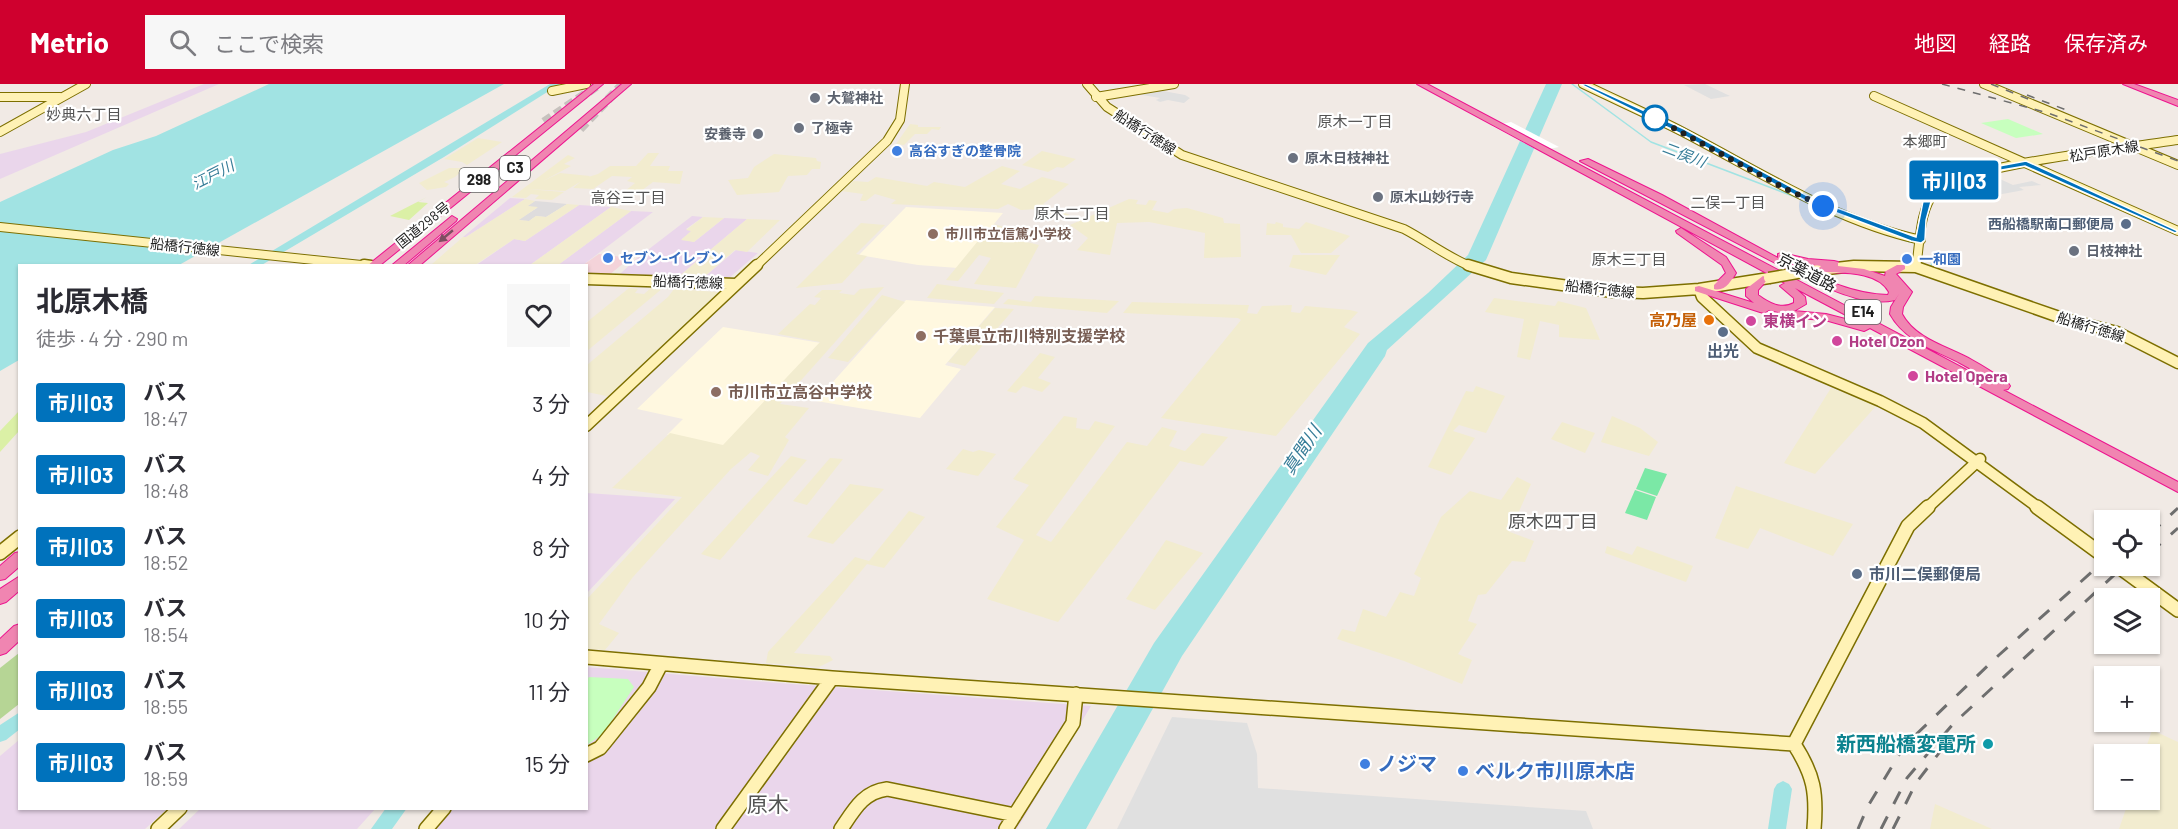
<!DOCTYPE html>
<html lang="ja">
<head>
<meta charset="utf-8">
<style>
	:root { --surface:#fff; --page:#f7f7f7; --text:#2b2b33; --muted:#7c7c81; --accent:#cf002e }
	body { margin:0; font-family:Barlow,"Noto Sans JP",sans-serif; background:var(--page); color:var(--text); height:100vh; display:flex; flex-direction:column; font-size:22px; white-space:nowrap }
	* { box-sizing:border-box; margin:0 }
	p { font-size:20px; color:var(--muted) }
	.icon { flex:none; width:33px; height:33px; fill:none; stroke:currentColor; stroke-width:2; stroke-linecap:round; stroke-linejoin:round }
	.map { position:relative; flex:1; overflow:hidden }
	.details { position:absolute; left:18px; top:180px; width:570px; height:546px; display:flex; flex-direction:column; background:var(--surface); border-radius:0px; box-shadow:0 2px 4px #0004 }
	.details>* { flex:none }
	.badge { padding:0 12px; border-radius:4px; font-size:21px; line-height:39px }
	.tools { position:absolute; left:2094px; top:426px; display:grid; gap:12px }
	.tools a { display:grid; place-items:center; width:66px; height:66px; border-radius:0px; background:var(--surface); box-shadow:0 2px 4px #0004; font-size:30px }
	.you { position:absolute; width:30px; height:30px; margin:-15px; border:4px solid #fff; border-radius:50%; background:#1a73e8; box-shadow:0 0 0 9px #1a73e833 }
	.map>.badge { position:absolute; translate:-50% -50%; box-shadow:0 0 0 3px #fff }
	.round { display:grid; place-items:center; flex:none; width:63px; height:63px; border-radius:0px; background:var(--page) }
	.headline { display:flex; align-items:center; justify-content:space-between; height:102px; padding:0 18px }
	h1 { font-size:28px; font-weight:700; line-height:45px }
	ul { padding:0; list-style:none }
	li { display:flex; align-items:center; gap:18px; height:72px; padding:0 18px }
	li div { flex:1 }
	li b { display:block; font-size:22px }
	li em { font-style:normal }
	li .badge { min-width:66px; font-weight:700; text-align:center }
	header { display:flex; align-items:center; gap:36px; box-sizing:border-box; height:84px; padding:0 30px; background:var(--accent); color:#fff }
	header strong { font-size:28px }
	nav { display:flex; gap:33px; margin-inline-start:auto; font-size:21px }
	.search { width:420px; height:54px; background:var(--page); display:flex; align-items:center; gap:15px; box-sizing:border-box; padding:0 21px; border-radius:0px; color:var(--muted); font-size:22px }
	.map>svg:first-child { display:block }
	.residential { fill:#dedcdd }
	.commercial { fill:#f4d3d9 }
	.industrial { fill:#ead6eb }
	.education { fill:#fff8e0 }
	.farmland { fill:#f2eccf }
	.grass { fill:#dbf0a6 }
	.forest { fill:#b6d595 }
	.park { fill:#c7ffbe }
	.pitch { fill:#7be8a6 }
	.parking { fill:#e0e0e0 }
	.water { fill:#a1e3e3 }
	.pier { fill:#fff }
	.lines { fill:none; stroke-linecap:round; stroke-linejoin:round }
	.stream-far1 { stroke:#a1e3e3; stroke-width:1.5 }
	.stream { stroke:#a1e3e3; stroke-width:2 }
	.river { fill:#a1e3e3; fill-rule:evenodd }
	.highway-tunnel { stroke:#c7c2be; stroke-width:9; stroke-dasharray:9 4.5; stroke-linecap:butt }
	.secondary-far2-casing { stroke:#7d6f00; stroke-width:10 }
	.secondary-far1-casing { stroke:#7d6f00; stroke-width:13 }
	.secondary-casing { stroke:#7d6f00; stroke-width:16 }
	.highway-casing { stroke:#ed148f; stroke-width:2 }
	.secondary-far2 { stroke:#fff2b5; stroke-width:8 }
	.secondary-far1 { stroke:#fff2b5; stroke-width:10 }
	.secondary { stroke:#fff2b5; stroke-width:13 }
	.highway { fill:#f085b1; fill-rule:evenodd }
	.rail-far1 { stroke:#6e6e6e; stroke-width:1.5; stroke-dasharray:8 8; stroke-linecap:butt }
	.rail { stroke:#6e6e6e; stroke-width:3; stroke-dasharray:14 14; stroke-linecap:butt }
	.secondary-bridge-casing { stroke:#7d6f00; stroke-width:13; stroke-linecap:butt }
	.secondary-bridge { stroke:#fff2b5; stroke-width:10 }
	.oneway { fill:#7e4d61 }
	.line { fill:#0072bc; stroke:#fff; stroke-width:1.5 }
	.walk { stroke:#202020; stroke-width:6; stroke-dasharray:0 10.8 }
	.worship-dot { fill:#6b7280; stroke:#fff; stroke-width:2 }
	.stop-dot { fill:#fff; stroke:#0072bc; stroke-width:3 }
	.shop-dot { fill:#3f7fe0; stroke:#fff; stroke-width:2 }
	.service-dot { fill:#5c6f8a; stroke:#fff; stroke-width:2 }
	.education-dot { fill:#8d6e63; stroke:#fff; stroke-width:2 }
	.food-dot { fill:#e8710a; stroke:#fff; stroke-width:2 }
	.hotel-dot { fill:#d1479c; stroke:#fff; stroke-width:2 }
	.culture-dot { fill:#0f9aa8; stroke:#fff; stroke-width:2 }
	.labels { text-anchor:middle; stroke-width:4.5; stroke-linejoin:round; paint-order:stroke }
	.far-worship-label { font-size:14px; font-weight:bold; fill:#5b616d; stroke:#fff; text-anchor:start }
	.far-street-label { font-size:14px; fill:#202020; stroke:#fff }
	.far-shop-label { font-size:14px; font-weight:bold; fill:#366cbe; stroke:#fff; text-anchor:start }
	.far-service-label { font-size:14px; font-weight:bold; fill:#4e5e75; stroke:#fff; text-anchor:end }
	.far-education-label { font-size:14px; font-weight:bold; fill:#785e54; stroke:#fff; text-anchor:start }
	.far-neighbourhood-label { font-size:15px; fill:#535353; stroke:#fff }
	.far-water-label { font-size:15px; font-style:italic; fill:#377d98; stroke:#fff }
	.shield { fill:#fff; stroke:#636363; stroke-width:1.5 }
	.shield-label { font-size:15px; font-weight:bold; fill:#202020 }
	.street-label { font-size:16px; fill:#202020; stroke:#fff }
	.food-label { font-size:16px; font-weight:bold; fill:#c56008; stroke:#fff; text-anchor:end }
	.hotel-label { font-size:16px; font-weight:bold; fill:#b23c85; stroke:#fff; text-anchor:start }
	.education-label { font-size:16px; font-weight:bold; fill:#785e54; stroke:#fff; text-anchor:start }
	.service-label { font-size:16px; font-weight:bold; fill:#4e5e75; stroke:#fff }
	.water-label { font-size:18px; font-style:italic; fill:#377d98; stroke:#fff }
	.neighbourhood-label { font-size:18px; fill:#535353; stroke:#fff }
	.near-culture-label { font-size:20px; font-weight:bold; fill:#0d838f; stroke:#fff; text-anchor:end }
	.near-shop-label { font-size:20px; font-weight:bold; fill:#366cbe; stroke:#fff; text-anchor:start }
	.near-neighbourhood-label { font-size:21px; fill:#535353; stroke:#fff }
</style>
</head>
<body>
<header>
<strong>Metrio</strong>
<div class="search"><svg class="icon" aria-label="search" viewBox="0 0 24 24"><circle cx="10" cy="10" r="6"/><path d="M15 15l6 6"/></svg>ここで検索</div>
<nav><a>地図</a><a>経路</a><a>保存済み</a></nav>
</header>
<div class="map">
<svg width="2178" height="745" viewBox="0 0 2178 745">
	<rect width="100%" height="100%" fill="#f1eae5"/>
	<path class="residential" d="M535 117 547 118 567 120 546 133 536 132 529 137 518 136 537 124 527 122Z"/>
	<path class="commercial" d="M599 170 630 174 609 191 587 190 586 182 583 181Z"/>
	<path class="industrial" d="M204 0H219L0 95V70L86 48Z
		M510 114 525 115 466 153H463Z
		M579 121 611 123 530 181 475 182 514 155 525 157Z
		M631 127 653 128 583 181H558Z
		M692 132 703 133 686 145 692 147 682 155 694 158 724 134 747 135 677 194 619 191 636 175Z
		M736 166 758 169 728 195 703 194Z
		M587 409 675 415 587 509 586 409Z
		M587 583 792 600 1091 622 1017 745H418L436 725 586 724Z
		M19 656 20 724 167 725 145 745H0V672Z
		M200 725V724L375 725 357 745H179Z"/>
	<path class="education" d="M906 123 1003 129 958 184 918 181 859 171Z
		M906 216 995 223 945 281 961 285 920 334 816 317Z
		M723 243 821 259 726 364 667 351 683 335 637 325Z"/>
	<path class="farmland" d="M910 40 918 41V43H941L939 46 932 45 927 50H915L904 61 896 60Z
		M478 54 502 58 467 81 462 78 444 75Z
		M1042 67 1076 75 1063 84 1057 83 1048 88 1022 81Z
		M648 69H659L650 82H670L668 87H683L680 100 653 98 633 113 620 111 635 99 627 97 632 93 612 92 593 105 573 104 585 94 598 90 610 82H636Z
		M774 70 816 74 817 77 821 78 820 85H812L807 91 788 92 779 108 737 111 728 96 748 94 754 83Z
		M568 71 575 74 564 80 571 82 543 97 560 89 590 92 565 107 526 105 564 108 552 116 535 115 539 111 531 110 526 114 512 113Z
		M1002 82 1020 87 1001 100 1020 105 1042 93 1069 100 1043 120 1070 131 1062 134 1037 125 1021 126 1008 120 998 125 891 120 896 116 875 110 866 117H860L863 110 841 107 853 97 868 98 876 93 927 102 934 98 965 103Z
		M449 84H465L455 93 444 98 449 100 446 103 427 106 419 99Z
		M525 115 535 117 528 122 538 123 519 136 529 137 536 132 546 133 567 120 579 121 525 157 514 155 475 181 432 180 463 153H466Z
		M1129 115 1138 116 1136 120 1146 121 1149 116 1157 117 1152 126 1168 129 1174 125 1187 124 1223 134 1224 139 1240 140 1241 173 1204 174 1205 149 1149 138 1117 139 1110 171 1077 166 1088 154 1070 141Z
		M611 123 631 127 558 181H530Z
		M703 133 724 134 694 158 681 156 691 147 686 146Z
		M747 135 780 136 747 168 735 166 703 194H677Z
		M1276 138 1283 140V143L1299 145 1306 138 1350 152 1331 169H1301L1291 151H1266L1267 139 1275 140Z
		M861 139 885 141 856 170 867 172 842 199 796 204Z
		M994 140 1010 145 1005 153 1039 161 1016 204 974 200 991 174 979 171 958 197 946 196 982 152 992 154 996 151 988 148Z
		M1293 171H1340L1326 191 1289 183Z
		M937 200 1004 209 994 220 927 214Z
		M652 203 663 204 587 267V238L629 204 638 205 635 209 644 210Z
		M884 203 780 320 809 324 785 353 789 356 768 392 748 386 760 372 751 368 731 385 633 493 599 540 619 549 605 566 587 565V515L682 413 612 404 670 349 723 361 820 258 778 250 810 220 815 221 821 214 814 213 822 206H842L839 209 854 211 860 205Z
		M674 205 718 208 717 211 611 313 587 308V281L668 213Z
		M882 211 905 218 848 278 828 274Z
		M1035 212 1119 217 1107 229 1003 220 1008 215 1031 218Z
		M1494 214 1555 222 1558 217 1586 224 1600 256 1559 253V241L1540 237 1530 276 1517 273 1524 235 1485 228Z
		M1132 218 1246 221H1249L1247 229 1257 230 1262 222 1292 221 1291 228 1300 229 1305 222 1350 226 1358 228 1344 243 1360 250 1276 352 1161 334 1241 236 1238 234 1123 229Z
		M995 224 1014 225 965 282 948 278Z
		M1040 269 1055 273 1038 294 1051 299 1042 308 1023 302 1016 309 1007 307Z
		M1476 302 1505 312 1486 349 1459 341 1453 347 1475 354 1451 391 1428 383 1466 307 1473 308Z
		M1831 304 1877 321 1815 390 1784 379Z
		M1064 332 1077 334 1076 344 1089 346 1095 337 1115 342 1036 451 1051 458 1127 358 1147 362 1162 343 1177 347 1169 362 1185 367 1202 349 1228 353 1203 382 1180 377 1058 538 987 515 1024 456 996 443 1029 401 1013 395Z
		M1612 332 1640 344 1658 358 1649 372 1601 358Z
		M1562 338 1595 349 1585 369 1551 355Z
		M963 365 973 368 979 366 996 370 978 392 946 385Z
		M791 372 807 376 720 476 701 470Z
		M830 374 843 375 807 421 793 417Z
		M1517 393 1531 400 1510 448 1534 457 1525 478 1512 477 1486 510 1478 511 1468 537 1477 540 1458 570 1472 576 1462 600 1404 577 1337 555 1342 545 1355 548 1363 525 1386 533 1400 508 1414 512 1421 494 1414 490 1441 433 1470 407 1501 416Z
		M850 400 884 405 833 460 807 453Z
		M1736 402 1853 440 1833 472 1760 444 1748 465 1715 454Z
		M909 427 925 433 884 484 867 480 794 569 830 572 833 576 819 583 766 579 768 568 855 473 869 477Z
		M1166 456 1203 469 1155 526 1126 515Z
		M1607 462 1632 471 1637 462 1693 482 1686 498 1605 469Z
		M2152 646 2178 658V745H2119L2129 716H2150V670H2144Z
		M1935 720 1992 745H1930Z"/>
	<path class="grass" d="M427 113 418 118 428 119 409 136 390 132Z
		M19 327V347L0 368V347Z"/>
	<path class="forest" d="M19 569V620L0 635V584Z"/>
	<path class="park" d="M2008 35 2043 50 2016 54 1981 39Z
		M589 593 628 595 634 603 603 650 587 661 586 597Z"/>
	<path class="pitch" d="M1645 384 1667 390 1657 412 1636 405Z
		M1635 406 1656 413 1647 436 1625 429Z"/>
	<path class="parking" d="M1705 0 1730 12 1711 15 1684 1Z
		M1152 5 1185 11 1190 14 1184 19 1168 16 1160 18 1156 16 1160 14 1131 9Z
		M1987 89 2013 101 2032 97 2041 101 2019 103 2024 106 1986 113 1968 105 1980 102 1967 96Z
		M1172 633 1247 639 1257 670 1258 704 1586 727 1593 745H1117Z"/>
	<path class="water" d="M269 0H504L179 181 20 182 19 276 0 287V118L113 66 156 52Z
		M1546 0H1562L1486 176 1387 266 1385 272 1182 572 1086 745H1046L1154 559 1368 259 1428 209 1468 171Z"/>
	<path class="pier" d="M1511 38 1559 63 1539 67 1492 42Z"/>
	<g class="lines">
		<path class="stream-far1" d="M1572 0 1651 58 1806 117
			M1895 153 1910 158
			M1931 183 1933 169"/>
		<path class="stream" d="M2047 234 2061 239"/>
		<path class="river" d="M550 0H560L444 73 260 182H247Z
			M20 628V645L6 656 0 658V641Z
			M1783 697 1789 700 1792 705 1786 745H1768L1774 705 1777 700Z
			M386 724H407L392 745H371Z"/>
		<path class="highway-tunnel" d="M544 38 600 0
			M580 45 623 0"/>
		<g class="secondary-far2-casing">
			<path id="secondary-far2" d="M1087 0 1107 23 1182 71 1404 145C1427 157 1447 173 1472 183
				M1583 0C1616 16 1650 31 1683 48 1760 88 1835 137 1921 156
				M1984 0 2178 81
				M552 7 586 0
				M1874 12 2178 147
				M0 13H60
				M1096 13 1174 0
				M0 48 86 0
				M0 143 371 182
				M755 183 887 57 900 36 905 0
				M1848 183H1898
				M1916 183C1920 161 1919 126 1935 108 1959 81 2134 63 2178 56"/>
		</g>
		<g class="secondary-far1-casing">
			<path id="secondary-far1" d="M364 181 371 182
				M1468 181 1511 194 1612 208 1643 209 1699 205 1769 194
				M1809 187 1854 182 1916 183 2062 234 2117 248 2178 279
				M586 195 736 200
				M1699 205 1702 213 1757 264 1880 317 1923 339 2039 424
				M586 342 757 181
				M1927 424 1980 375"/>
		</g>
		<g class="secondary-casing">
			<path id="secondary" d="M2037 423 2104 472
				M0 469 20 453
				M2118 482 2178 526
				M586 573 832 594 1794 660
				M1794 660 1908 442 1928 423
				M1794 660C1814 691 1817 709 1814 745
				M586 671 600 664 605 658 649 603 661 580
				M158 745 180 724
				M426 745 444 724
				M723 745 832 594
				M841 745C854 726 863 708 887 705L1015 731
				M1006 745 1073 639 1076 610"/>
		</g>
		<g class="highway-casing">
			<path id="highway" d="M594 0H603L379 182H367Z
				M622 0H631L419 182H407Z
				M1417 0H1427L1993 300C1982 293 1972 285 1960 279 1935 266 1905 257 1890 230L1891 223 1899 210 1895 216C1865 223 1831 205 1804 194L1580 77 1588 75 1662 111 1778 174V170L1782 169 1808 175 1834 177 1838 178V182L1864 185 1885 192 1886 187 1897 181H1905V185L1896 190 1912 208 1903 223 1902 230C1915 255 1949 263 1972 276 1985 283 1997 291 2008 299L2010 302 2008 305 2003 306 2178 398V408L1870 244 1864 247 1825 236 1783 233 1779 232 1778 228 1769 226 1764 229 1760 228 1695 207V203L1699 202 1754 219 1746 212V205L1763 192 1768 195 1758 206V211C1769 219 1781 226 1794 219V214L1780 202 1785 199ZM1780 175 1821 182 1818 185 1823 188C1843 189 1878 187 1889 208L1888 211C1849 210 1814 191 1780 175ZM1795 204 1861 239 1826 230 1794 227 1806 220 1805 213Z
				M2123 0H2134L2178 16V22Z
				M452 132 457 135 456 137 403 182H391Z
				M1681 144 1726 173 1736 189C1731 197 1725 208 1714 205V201L1726 189 1722 181 1677 149 1676 147Z
				M20 468V482L5 495 0 496V482L15 469Z
				M20 492V506L6 518 0 520V505Z
				M20 540V556L6 569 0 571V555L14 542Z"/>
		</g>
		<use href="#secondary-far2" class="secondary-far2"/>
		<use href="#secondary-far1" class="secondary-far1"/>
		<use href="#secondary" class="secondary"/>
		<use href="#highway" class="highway"/>
		<path class="rail-far1" d="M1942 0 2048 29 2178 77
			M1991 0 2033 17
			M2027 11 2069 27"/>
		<path class="rail" d="M2150 450 2178 424
			M2150 469 2178 444
			M1858 745 1868 722 1905 661 1999 571 2104 477
			M1881 745 1907 694 1953 640 2124 482
			M1893 745 1916 699 1942 665"/>
		<g class="secondary-bridge-casing">
			<path id="secondary-bridge" d="M1769 194 1809 187"/>
		</g>
		<use href="#secondary-bridge" class="secondary-bridge"/>
	</g>
	<defs><path id="oneway-solid" d="M-6-.8H1V-3.2L6.5 0L1 3.2V.8H-6Z" transform="scale(1.5)"/></defs>
	<use class="oneway" href="#oneway-solid" transform="translate(446 152) rotate(140)"/>
	<path class="line" d="M1580 0H1586L1684 45 1813 115 1913 152 1916 153 1923 117 1943 98 1967 88 2026 77 2178 147 2175 149 2025 82 1972 91 1949 101 1931 118 1926 136 1925 156 1921 159 1911 157 1808 118 1679 49Z"/>
	<g class="lines">
		<path class="walk" d="M1655 34 1786 105 1823 122"/>
	</g>
	<g class="worship-dot">
		<circle cx="815" cy="14" r="6"/>
		<circle cx="799" cy="44" r="6"/>
		<circle cx="758" cy="50" r="6"/>
		<circle cx="1293" cy="74" r="6"/>
		<circle cx="1378" cy="113" r="6"/>
		<circle cx="2074" cy="167" r="6"/>
	</g>
	<circle class="stop-dot" cx="1655" cy="34" r="12"/>
	<g class="shop-dot">
		<circle cx="897" cy="67" r="6"/>
		<circle cx="608" cy="174" r="6"/>
		<circle cx="1907" cy="175" r="6"/>
		<circle cx="1365" cy="680" r="6"/>
		<circle cx="1463" cy="687" r="6"/>
	</g>
	<g class="service-dot">
		<circle cx="2126" cy="140" r="6"/>
		<circle cx="1723" cy="248" r="6"/>
		<circle cx="1857" cy="490" r="6"/>
	</g>
	<g class="education-dot">
		<circle cx="933" cy="150" r="6"/>
		<circle cx="921" cy="252" r="6"/>
		<circle cx="716" cy="308" r="6"/>
	</g>
	<circle class="food-dot" cx="1709" cy="236" r="6"/>
	<g class="hotel-dot">
		<circle cx="1751" cy="237" r="6"/>
		<circle cx="1837" cy="257" r="6"/>
		<circle cx="1913" cy="292" r="6"/>
	</g>
	<circle class="culture-dot" cx="1988" cy="660" r="6"/>
	<g class="labels">
		<g class="far-worship-label">
			<text x="827" y="19">大鷲神社</text>
			<text x="811" y="49">了極寺</text>
			<text x="746" y="55" text-anchor="end">安養寺</text>
			<text x="1305" y="79">原木日枝神社</text>
			<text x="1390" y="118">原木山妙行寺</text>
			<text x="2086" y="172">日枝神社</text>
		</g>
		<g class="far-street-label">
			<text transform="translate(1145 48) rotate(33)" y="5">船橋行徳線</text>
			<text transform="translate(2104 67) rotate(-9)" y="5">松戸原木線</text>
			<text transform="translate(423 141) rotate(-39)" y="5">国道298号</text>
			<text transform="translate(185 163) rotate(6)" y="5">船橋行徳線</text>
			<text transform="translate(688 198) rotate(2)" y="5">船橋行徳線</text>
			<text transform="translate(1600 205) rotate(6)" y="5">船橋行徳線</text>
			<text transform="translate(2091 243) rotate(17)" y="5">船橋行徳線</text>
		</g>
		<g class="far-shop-label">
			<text x="909" y="72">高谷すぎの整骨院</text>
			<text x="620" y="179">セブン-イレブン</text>
			<text x="1919" y="180">一和園</text>
		</g>
		<g class="far-service-label">
			<text x="2114" y="145">西船橋駅南口郵便局</text>
		</g>
		<g class="far-education-label">
			<text x="945" y="155">市川市立信篤小学校</text>
		</g>
		<g class="far-neighbourhood-label">
			<text x="84" y="36">妙典六丁目</text>
			<text x="1355" y="43">原木一丁目</text>
			<text x="1925" y="63">本郷町</text>
			<text x="628" y="119">高谷三丁目</text>
			<text x="1728" y="124">二俣一丁目</text>
			<text x="1072" y="135">原木二丁目</text>
			<text x="1629" y="181">原木三丁目</text>
		</g>
		<g class="far-water-label">
			<text transform="translate(1684 71) rotate(21)" y="5">二俣川</text>
			<text transform="translate(213 91) rotate(-27)" y="5">江戸川</text>
		</g>
		<g class="shield">
			<rect x="500" y="72" width="30" height="24" rx="4.5"/>
			<rect x="459.5" y="84" width="39" height="24" rx="4.5"/>
			<rect x="1845" y="216" width="36" height="24" rx="4.5"/>
		</g>
		<g class="shield-label">
			<text x="515" y="89">C3</text>
			<text x="479" y="101">298</text>
			<text x="1863" y="233">E14</text>
		</g>
		<g class="street-label">
			<text transform="translate(1807 188) rotate(28)" y="6">京葉道路</text>
		</g>
		<g class="food-label">
			<text x="1697" y="242">高乃屋</text>
		</g>
		<g class="hotel-label">
			<text x="1763" y="243">東横イン</text>
			<text x="1849" y="263">Hotel Ozon</text>
			<text x="1925" y="298">Hotel Opera</text>
		</g>
		<g class="education-label">
			<text x="933" y="258">千葉県立市川特別支援学校</text>
			<text x="728" y="314">市川市立高谷中学校</text>
		</g>
		<g class="service-label">
			<text x="1723" y="273">出光</text>
			<text x="1869" y="496" text-anchor="start">市川二俣郵便局</text>
		</g>
		<g class="water-label">
			<text transform="translate(1302 366) rotate(-56)" y="6">真間川</text>
		</g>
		<g class="neighbourhood-label">
			<text x="1553" y="444">原木四丁目</text>
		</g>
		<g class="near-culture-label">
			<text x="1976" y="667">新西船橋変電所</text>
		</g>
		<g class="near-shop-label">
			<text x="1377" y="687">ノジマ</text>
			<text x="1475" y="694">ベルク市川原木店</text>
		</g>
		<g class="near-neighbourhood-label">
			<text x="768" y="728">原木</text>
		</g>
	</g>
</svg>
<div class="tools">
<a><svg class="icon" aria-label="locate" viewBox="0 0 24 24"><circle cx="12" cy="12" r="6"/><path d="M12 2v4M12 18v4M2 12h4M18 12h4"/></svg></a>
<a><svg class="icon" aria-label="layers" viewBox="0 0 24 24"><path d="M12 4l9 5-9 5-9-5zM3 14l9 5 9-5"/></svg></a>
<a>+</a>
<a>−</a>
</div>
<div class="you" style="left:1823px;top:122px"></div>
<b class="badge" style="left:1954px;top:96px;background:#0072bc;color:#fff">市川03</b>
<section class="details">
<div class="headline"><div><h1>北原木橋</h1><p>徒歩 · 4 分 · 290 m</p></div><a class="round"><svg class="icon" aria-label="heart" viewBox="0 0 24 24"><path d="M12 20l-8-8c-3-5 5-10 8-4 3-6 11-1 8 4z"/></svg></a></div>
<ul>
<li><span class="badge" style="background:#0072bc;color:#fff">市川03</span><div><b>バス</b><p>18:47</p></div><em>3 分</em></li>
<li><span class="badge" style="background:#0072bc;color:#fff">市川03</span><div><b>バス</b><p>18:48</p></div><em>4 分</em></li>
<li><span class="badge" style="background:#0072bc;color:#fff">市川03</span><div><b>バス</b><p>18:52</p></div><em>8 分</em></li>
<li><span class="badge" style="background:#0072bc;color:#fff">市川03</span><div><b>バス</b><p>18:54</p></div><em>10 分</em></li>
<li><span class="badge" style="background:#0072bc;color:#fff">市川03</span><div><b>バス</b><p>18:55</p></div><em>11 分</em></li>
<li><span class="badge" style="background:#0072bc;color:#fff">市川03</span><div><b>バス</b><p>18:59</p></div><em>15 分</em></li>
</ul>
</section>
</div>
</body>
</html>
